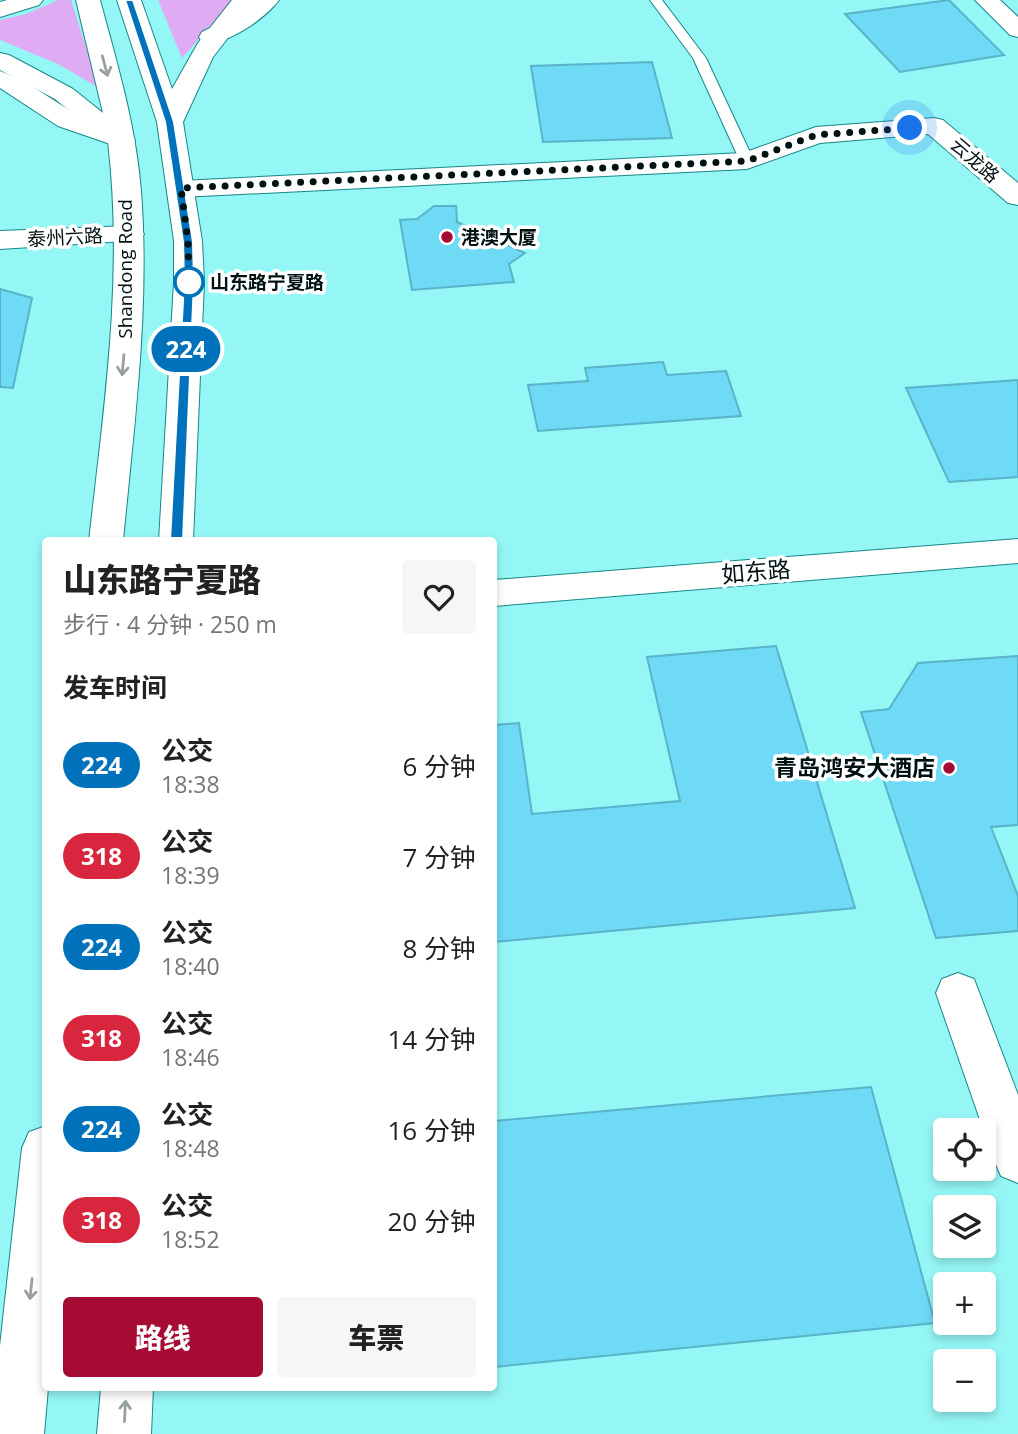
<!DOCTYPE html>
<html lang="zh">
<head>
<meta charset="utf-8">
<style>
	:root { --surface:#fff; --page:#f6f6f6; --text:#222; --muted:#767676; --accent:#a60b34 }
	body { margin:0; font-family:"Open Sans","Noto Sans SC",sans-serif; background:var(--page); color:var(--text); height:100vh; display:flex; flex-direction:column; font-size:26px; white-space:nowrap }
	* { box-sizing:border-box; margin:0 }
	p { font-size:23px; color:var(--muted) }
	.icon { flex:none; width:38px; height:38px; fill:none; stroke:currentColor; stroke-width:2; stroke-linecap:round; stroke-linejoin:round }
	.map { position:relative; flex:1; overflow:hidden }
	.sheet { position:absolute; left:42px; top:537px; width:455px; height:854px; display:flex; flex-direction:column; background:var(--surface); border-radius:7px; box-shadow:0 4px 10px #0003 }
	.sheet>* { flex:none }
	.badge { padding:0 14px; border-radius:23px; font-size:24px; line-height:46px }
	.buttons { position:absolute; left:933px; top:1118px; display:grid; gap:14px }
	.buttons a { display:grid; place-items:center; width:63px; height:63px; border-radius:7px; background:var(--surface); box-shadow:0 4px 10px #0003; font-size:35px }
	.you { position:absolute; width:35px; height:35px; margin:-18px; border:5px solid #fff; border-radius:50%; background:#1a73e8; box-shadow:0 0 0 10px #1a73e833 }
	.map>.badge { position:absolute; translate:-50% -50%; box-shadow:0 0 0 4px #fff }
	h2 { padding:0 21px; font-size:26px; line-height:63px }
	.round { display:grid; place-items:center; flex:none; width:74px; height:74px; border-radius:7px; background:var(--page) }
	.headline { display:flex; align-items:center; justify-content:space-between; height:119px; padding:0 21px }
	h1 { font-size:33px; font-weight:800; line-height:52px }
	.button { display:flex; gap:14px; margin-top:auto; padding:14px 21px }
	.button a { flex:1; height:80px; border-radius:7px; background:var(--accent); color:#fff; font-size:28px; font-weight:800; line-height:80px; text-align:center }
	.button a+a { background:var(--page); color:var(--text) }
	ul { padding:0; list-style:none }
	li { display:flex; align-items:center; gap:21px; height:91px; padding:0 21px }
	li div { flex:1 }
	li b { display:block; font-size:26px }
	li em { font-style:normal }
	li .badge { min-width:77px; font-weight:700; text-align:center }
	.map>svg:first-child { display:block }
	.green { fill:#dfacf3 }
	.building { fill:#6fdaf5; stroke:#59b3c9; stroke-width:2 }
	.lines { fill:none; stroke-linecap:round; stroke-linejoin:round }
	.lane-casing { stroke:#178788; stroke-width:2 }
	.street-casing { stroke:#178788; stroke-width:2 }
	.secondary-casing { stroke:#178788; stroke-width:2 }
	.primary-casing { stroke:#178788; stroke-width:2 }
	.lane { fill:#fff; fill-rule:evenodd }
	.street { fill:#fff; fill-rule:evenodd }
	.secondary { fill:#fff; fill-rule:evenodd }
	.primary { fill:#fff; fill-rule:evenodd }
	.oneway { stroke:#99a0a0 }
	.line { fill:#0072bc; stroke:#fff; stroke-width:2 }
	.walk { stroke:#001112; stroke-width:7; stroke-dasharray:0 12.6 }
	.poi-dot { fill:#a60b34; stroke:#fff; stroke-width:2.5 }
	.stop-dot { fill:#fff; stroke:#0072bc; stroke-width:3.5 }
	.labels { text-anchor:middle; stroke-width:7; stroke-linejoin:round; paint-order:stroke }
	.far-street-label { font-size:19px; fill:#001112; stroke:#fff }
	.far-poi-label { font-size:19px; font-weight:bold; fill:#001112; stroke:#fff; text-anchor:start }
	.far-stop-label { font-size:19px; font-weight:bold; fill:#001112; stroke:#fff; text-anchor:start }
	.street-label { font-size:23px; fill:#001112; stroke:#fff }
	.poi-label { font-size:23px; font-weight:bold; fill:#001112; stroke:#fff; text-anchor:end }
</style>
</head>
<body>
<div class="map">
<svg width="1018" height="1434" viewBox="0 0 1018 1434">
	<rect width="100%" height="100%" fill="#95f6f6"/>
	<path class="green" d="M58 0H71L99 88 58 64 0 40V20L26 14Z
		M158 0H233L182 58Z"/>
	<path class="building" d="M949 0 1004 55 900 72 845 14Z
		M652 62 672 138 543 142 531 66Z
		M434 206H456L457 222 525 253 509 264 514 282 412 290 400 220 417 219Z
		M0 289 32 298 13 388 0 387Z
		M663 362 667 375 726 371 741 416 538 431 528 385 588 381 585 368Z
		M1018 380V477L949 482 906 388Z
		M776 646 855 908 494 942V725L519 723 532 814 680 801 647 657Z
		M1018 656V825L991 827 1018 896V931L936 938 861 712 889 709 918 663Z
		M871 1087 935 1323 494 1367V1121Z"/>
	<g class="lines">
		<g class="lane-casing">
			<path id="lane" d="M650 0H662L706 58 754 161 752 164 747 165 740 161 693 58Z"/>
		</g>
		<g class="street-casing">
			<path id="street" d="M934 118 943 120 1018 183V205L1008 203 928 134 820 143 747 169 181 197 171 195 167 189 171 183 181 181 743 153 816 127Z
				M130 226 140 228 144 234 140 240 0 249V231Z
				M958 973 974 979 1018 1095V1183L1001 1176 994 1160 936 993 942 979Z"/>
		</g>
		<g class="secondary-casing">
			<path id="secondary" d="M253 0H279C266 18 224 48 202 42L199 37 202 32 237 14Z
				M975 0H1000L1018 17V37L1010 35Z
				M0 71 22 80 77 115 131 134 135 140 131 146 122 148 58 126 0 88Z
				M1018 539V563L494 606V580Z"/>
		</g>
		<g class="primary-casing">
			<path id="primary" d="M7 0H43L39 5 0 17V2Z
				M76 0H100C117 63 136 126 141 191 150 308 134 425 123 541H89C104 407 124 276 108 142L55 99 0 70V53L9 55 73 89 103 113Z
				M117 0H141L172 89 198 43 232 0H257L213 57 183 122 202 241 204 282 193 541H159L174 282V241L157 122Z
				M46 1126V1388H48L44 1434H0V1346L22 1148 29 1132Z
				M101 1388H153L151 1434H97Z"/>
		</g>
		<use href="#lane" class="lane"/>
		<use href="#street" class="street"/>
		<use href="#secondary" class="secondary"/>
		<use href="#primary" class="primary"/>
	</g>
	<defs><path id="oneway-shaft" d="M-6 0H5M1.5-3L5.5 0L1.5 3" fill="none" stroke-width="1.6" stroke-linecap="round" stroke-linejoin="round" transform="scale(1.75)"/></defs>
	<g class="oneway">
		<use href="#oneway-shaft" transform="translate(105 66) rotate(75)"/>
		<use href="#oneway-shaft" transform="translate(123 365) rotate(95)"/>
		<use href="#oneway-shaft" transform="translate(31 1289) rotate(96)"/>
		<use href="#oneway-shaft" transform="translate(125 1411) rotate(-87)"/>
	</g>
	<path class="line" d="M125 0H133L174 122 193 242 194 282 183 541 176 545 170 541 184 282 183 242 165 122Z"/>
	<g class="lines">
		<path class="walk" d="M189 282 188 242 181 188 747 161 816 135 910 128"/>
	</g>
	<g class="poi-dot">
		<circle cx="447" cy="237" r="7"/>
		<circle cx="949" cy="768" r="7"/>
	</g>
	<circle class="stop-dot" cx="189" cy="282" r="14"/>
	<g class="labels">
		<g class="far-street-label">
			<text transform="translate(975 160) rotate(41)" y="7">云龙路</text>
			<text transform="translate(65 237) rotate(-3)" y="7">泰州六路</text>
			<text transform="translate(125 269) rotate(-90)" y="7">Shandong Road</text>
		</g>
		<g class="far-poi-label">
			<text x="461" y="244">港澳大厦</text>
		</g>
		<g class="far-stop-label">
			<text x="210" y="289">山东路宁夏路</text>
		</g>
		<g class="street-label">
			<text transform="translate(756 572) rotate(-5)" y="8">如东路</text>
		</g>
		<g class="poi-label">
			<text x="935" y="776">青岛鸿安大酒店</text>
		</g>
	</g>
</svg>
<div class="buttons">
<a><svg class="icon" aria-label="locate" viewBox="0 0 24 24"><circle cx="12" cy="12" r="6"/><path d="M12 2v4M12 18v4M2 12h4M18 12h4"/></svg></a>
<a><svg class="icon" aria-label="layers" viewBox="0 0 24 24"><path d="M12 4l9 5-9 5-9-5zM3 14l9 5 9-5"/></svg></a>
<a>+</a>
<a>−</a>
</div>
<div class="you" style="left:910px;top:128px"></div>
<b class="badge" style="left:186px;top:349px;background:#0072bc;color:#fff">224</b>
<section class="sheet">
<div class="headline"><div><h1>山东路宁夏路</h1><p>步行 · 4 分钟 · 250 m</p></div><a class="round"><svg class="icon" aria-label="heart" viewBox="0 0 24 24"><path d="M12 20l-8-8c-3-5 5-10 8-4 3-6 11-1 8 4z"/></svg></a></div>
<h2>发车时间</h2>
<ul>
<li><span class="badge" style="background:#0072bc;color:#fff">224</span><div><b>公交</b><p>18:38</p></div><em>6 分钟</em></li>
<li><span class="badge" style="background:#d7263d;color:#fff">318</span><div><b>公交</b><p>18:39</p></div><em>7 分钟</em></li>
<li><span class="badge" style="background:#0072bc;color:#fff">224</span><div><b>公交</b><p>18:40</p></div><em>8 分钟</em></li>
<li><span class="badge" style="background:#d7263d;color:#fff">318</span><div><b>公交</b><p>18:46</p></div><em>14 分钟</em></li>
<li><span class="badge" style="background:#0072bc;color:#fff">224</span><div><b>公交</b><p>18:48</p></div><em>16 分钟</em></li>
<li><span class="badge" style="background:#d7263d;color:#fff">318</span><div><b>公交</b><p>18:52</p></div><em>20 分钟</em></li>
</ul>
<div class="button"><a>路线</a><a>车票</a></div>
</section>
</div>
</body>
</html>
